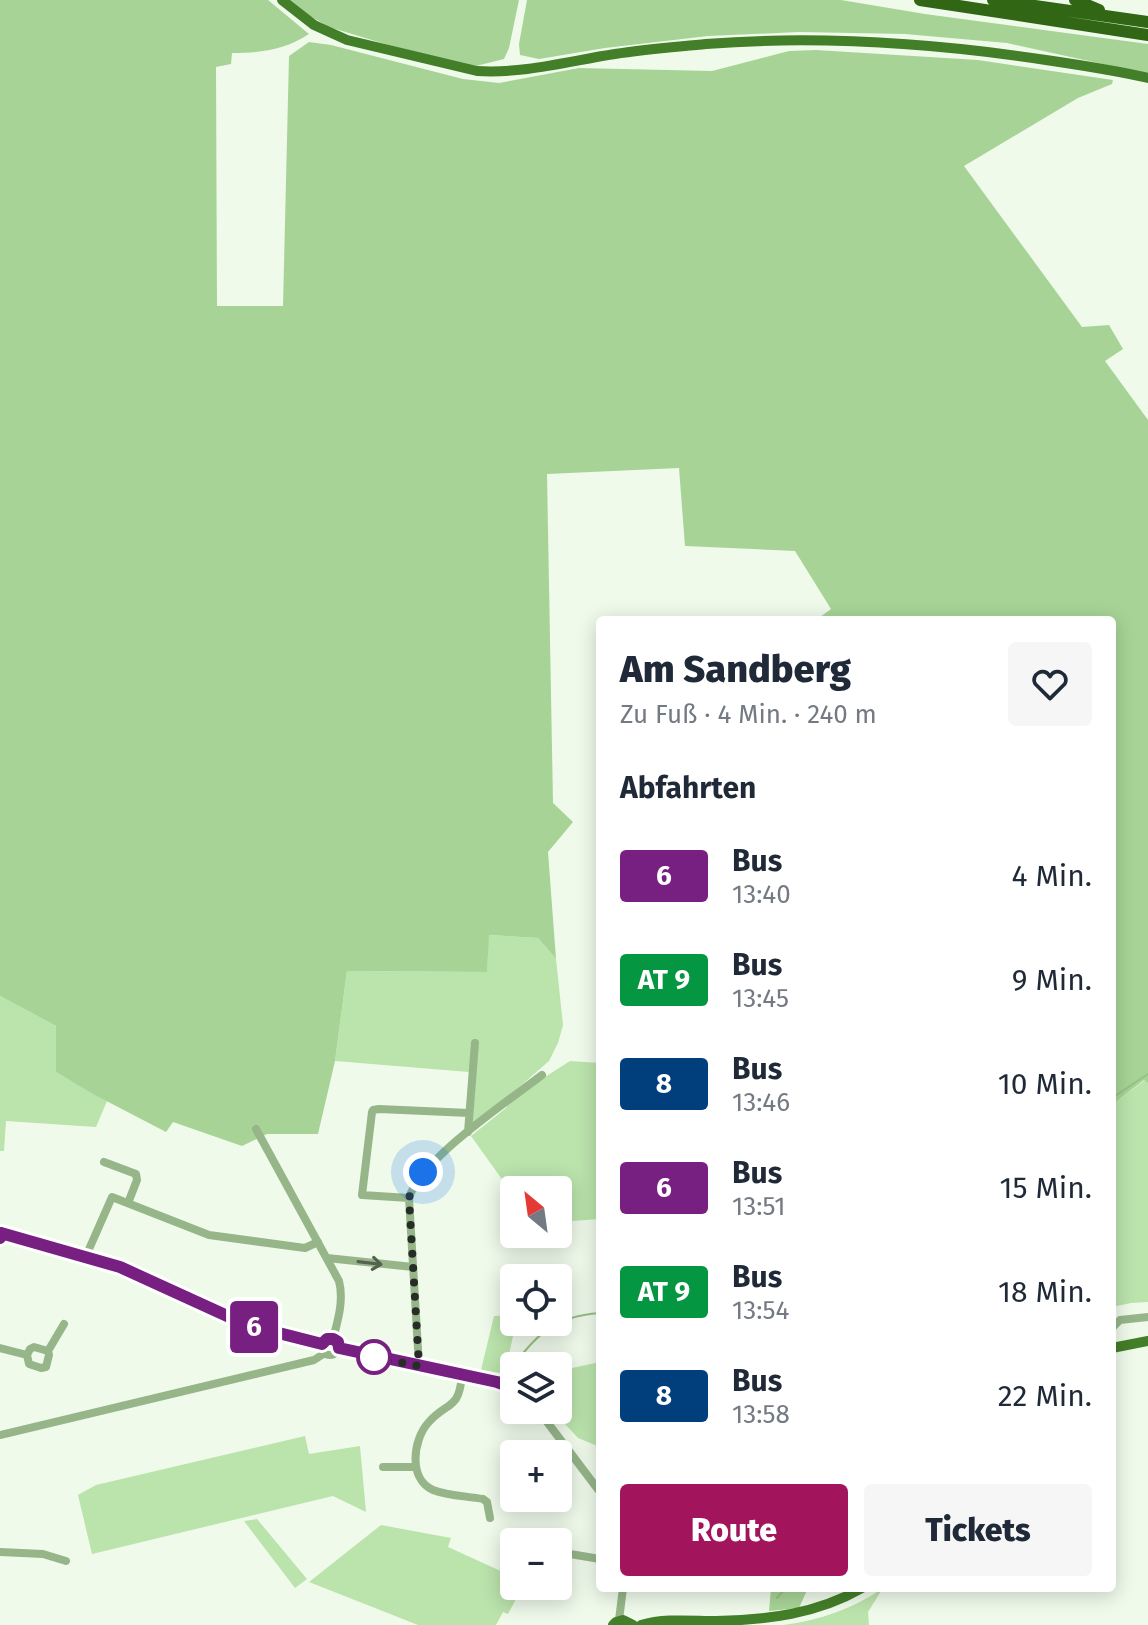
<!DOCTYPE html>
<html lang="de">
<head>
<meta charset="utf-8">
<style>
	:root { --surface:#fff; --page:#f6f6f7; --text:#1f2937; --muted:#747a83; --accent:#a2155d }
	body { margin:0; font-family:"Fira Sans",sans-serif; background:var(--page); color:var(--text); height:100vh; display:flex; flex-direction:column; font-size:30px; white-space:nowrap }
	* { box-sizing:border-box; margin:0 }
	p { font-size:26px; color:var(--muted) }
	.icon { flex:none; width:44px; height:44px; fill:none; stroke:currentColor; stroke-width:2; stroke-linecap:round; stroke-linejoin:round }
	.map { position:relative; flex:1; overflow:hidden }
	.details { position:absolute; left:596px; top:616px; width:520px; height:976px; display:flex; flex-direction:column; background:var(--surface); border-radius:8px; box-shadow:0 4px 20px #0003 }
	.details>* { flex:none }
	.badge { padding:0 16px; border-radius:6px; font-size:28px; line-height:52px }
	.needle { width:52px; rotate:331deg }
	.fabs { position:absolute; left:500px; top:1176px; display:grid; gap:16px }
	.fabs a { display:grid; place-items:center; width:72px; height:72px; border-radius:8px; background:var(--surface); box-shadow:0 4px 20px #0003; font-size:40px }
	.you { position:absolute; width:40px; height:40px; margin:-20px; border:6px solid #fff; border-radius:50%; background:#1a73e8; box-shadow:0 0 0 12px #1a73e833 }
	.map>.badge { position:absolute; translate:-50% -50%; box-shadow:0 0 0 4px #fff }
	h2 { padding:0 24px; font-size:30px; line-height:72px }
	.round { display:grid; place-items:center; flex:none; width:84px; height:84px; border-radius:8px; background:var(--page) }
	.headline { display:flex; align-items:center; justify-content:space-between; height:136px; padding:0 24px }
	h1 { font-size:38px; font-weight:800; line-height:60px }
	.primary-button { display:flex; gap:16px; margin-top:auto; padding:16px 24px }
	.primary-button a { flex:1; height:92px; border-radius:8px; background:var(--accent); color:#fff; font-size:32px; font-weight:800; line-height:92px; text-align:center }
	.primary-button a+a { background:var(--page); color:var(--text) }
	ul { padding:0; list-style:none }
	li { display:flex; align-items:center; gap:24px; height:104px; padding:0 24px }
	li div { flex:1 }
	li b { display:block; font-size:30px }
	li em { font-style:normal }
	li .badge { min-width:88px; font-weight:700; text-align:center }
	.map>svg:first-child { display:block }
	.green { fill:#bbe3ac }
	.forest { fill:#a7d496 }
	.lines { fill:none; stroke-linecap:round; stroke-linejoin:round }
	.stream { stroke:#96c285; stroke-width:2 }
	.minor { stroke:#96b68a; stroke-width:8 }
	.major { stroke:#437e28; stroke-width:10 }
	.highway { stroke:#306614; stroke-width:12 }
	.oneway { stroke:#54634f }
	.line-casing { stroke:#fff; stroke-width:18 }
	.line { stroke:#772081; stroke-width:12 }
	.walk { stroke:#282c27; stroke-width:8; stroke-dasharray:0 14.4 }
	.stop-dot { fill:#fff; stroke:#772081; stroke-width:4 }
</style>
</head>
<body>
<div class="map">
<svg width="1148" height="1625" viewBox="0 0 1148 1625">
	<rect width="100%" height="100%" fill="#effaeb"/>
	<path class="green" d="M488 935 538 938 556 959 563 1025 558 1043 549 1061 478 1123 465 1126 469 1072 335 1061 347 971 487 972Z
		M0 996 56 1026V1072L107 1101 96 1127 6 1121 4 1151H0Z
		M570 1061 600 1063V1219L558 1222V1190H514V1196L471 1136 506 1108 511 1099Z
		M1145 1080 1148 1083V1302L1131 1303 1112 1307V1105Z
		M514 1315V1322H516L505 1374 481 1370 494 1316Z
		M600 1362V1447L578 1438 552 1410H558V1371Z
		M305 1436 309 1454 360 1446 366 1512 333 1496 92 1554 78 1495 96 1485Z
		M257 1519 307 1579 295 1588 244 1521Z
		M381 1525 451 1538 448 1547 514 1577V1586H523L508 1614 503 1612 496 1625H418L309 1582Z
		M883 1588 868 1612 869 1625H783C819 1621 854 1608 883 1588Z"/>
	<path class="forest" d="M0 0H268L309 34C285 50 260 53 232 53L231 64 216 67 217 306H283L289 56 309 42 331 45 463 79 499 83 579 68 712 71 789 51 816 50 978 60 1113 80 1112 84 1078 98 964 166 1082 327 1109 325 1123 349 1105 361 1148 420V1083L1144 1080 1112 1105V620H816L831 609 795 551 685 546 679 468 547 474 553 803 573 822 548 852 556 959 538 938 489 935 487 972 347 971 335 1061 318 1134H267L242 1146 173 1122 166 1132 93 1094 56 1072V1026L0 996Z
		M290 0H519L509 48 504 59 476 66 398 48 329 27 310 16Z
		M527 0H841L925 14 1148 44V74L1007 43 905 34 799 32 708 36 605 48 539 59 520 55 519 44Z
		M771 1588H808L799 1608 769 1611Z"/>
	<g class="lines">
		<path class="stream" d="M1112 1098 1148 1074
			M507 1374C533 1338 552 1316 600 1313
			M777 1598 786 1588"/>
		<path class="minor" d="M256 1129 339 1281C344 1300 338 1320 333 1339
			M468 1132 475 1043
			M104 1162 136 1174 137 1180 128 1203
			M409 1198 362 1195 372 1112 373 1110 379 1109 469 1113
			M0 1233 86 1256 120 1267 247 1325 322 1344
			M86 1256 112 1197 209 1235 305 1248 318 1242
			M327 1258 413 1267
			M1112 1328 1120 1320 1148 1317
			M322 1347a8 8 0 1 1 16 0a8 8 0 1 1-16 0Z
			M34 1347 48 1351 49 1355 46 1367 41 1368 29 1364 27 1355 30 1349Z
			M0 1348 27 1355
			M339 1348 497 1382 514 1388
			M48 1351 64 1324
			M419 1366 409 1198C421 1159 507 1102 542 1075
			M462 1375C459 1411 447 1401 428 1423 413 1440 408 1479 433 1490 448 1496 467 1496 483 1499L487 1502 490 1518
			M538 1410 600 1492
			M0 1435 314 1360 325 1353
			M383 1467H416
			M0 1552 43 1554 66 1561
			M558 1552 600 1559
			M619 1620 623 1588"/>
		<path class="major" d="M282 0 314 25 347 40 477 71C523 74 569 61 615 54 645 49 676 47 706 44 820 35 933 43 1046 60 1080 65 1114 70 1148 78
			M1112 1348 1148 1341
			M613 1625 616 1622 623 1620 633 1625
			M641 1625C665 1618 692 1621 716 1621 767 1620 817 1614 862 1588"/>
		<path class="highway" d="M920 0 1148 35
			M993 0 1148 22
			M1075 0 1099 10"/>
	</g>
	<defs><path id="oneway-shaft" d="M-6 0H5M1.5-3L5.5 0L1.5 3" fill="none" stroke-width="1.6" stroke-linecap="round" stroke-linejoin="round" transform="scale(2)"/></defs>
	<use class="oneway" href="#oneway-shaft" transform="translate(370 1263) rotate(7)"/>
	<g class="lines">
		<g class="line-casing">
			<path id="line" d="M0 1238 1 1233 120 1267 247 1325 322 1344 327 1339H333L338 1342 339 1348 497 1382 514 1388"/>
		</g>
		<use href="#line" class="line"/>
		<path class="walk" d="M374 1357 419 1366 409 1198 412 1189 423 1172"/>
	</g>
	<circle class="stop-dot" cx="374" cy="1357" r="16"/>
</svg>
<div class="fabs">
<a><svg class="needle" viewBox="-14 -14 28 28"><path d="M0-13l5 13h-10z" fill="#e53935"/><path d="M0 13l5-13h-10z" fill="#747a83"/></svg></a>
<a><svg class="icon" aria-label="locate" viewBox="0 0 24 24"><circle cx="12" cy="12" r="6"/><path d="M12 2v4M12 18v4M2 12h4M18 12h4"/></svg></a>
<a><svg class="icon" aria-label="layers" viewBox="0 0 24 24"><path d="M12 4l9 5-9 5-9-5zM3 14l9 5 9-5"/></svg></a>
<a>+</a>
<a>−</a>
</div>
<div class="you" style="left:423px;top:1172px"></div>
<b class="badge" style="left:254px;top:1327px;background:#772081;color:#fff">6</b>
<section class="details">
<div class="headline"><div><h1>Am Sandberg</h1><p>Zu Fuß · 4 Min. · 240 m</p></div><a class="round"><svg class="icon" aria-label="heart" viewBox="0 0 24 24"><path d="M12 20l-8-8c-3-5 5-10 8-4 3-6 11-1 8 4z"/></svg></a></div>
<h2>Abfahrten</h2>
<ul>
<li><span class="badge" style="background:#772081;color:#fff">6</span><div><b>Bus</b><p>13:40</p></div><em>4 Min.</em></li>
<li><span class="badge" style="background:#059641;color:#fff">AT 9</span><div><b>Bus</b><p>13:45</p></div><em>9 Min.</em></li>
<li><span class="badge" style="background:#003f7b;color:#fff">8</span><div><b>Bus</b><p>13:46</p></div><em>10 Min.</em></li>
<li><span class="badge" style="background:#772081;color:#fff">6</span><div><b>Bus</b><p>13:51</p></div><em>15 Min.</em></li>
<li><span class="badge" style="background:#059641;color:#fff">AT 9</span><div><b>Bus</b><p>13:54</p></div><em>18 Min.</em></li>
<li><span class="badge" style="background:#003f7b;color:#fff">8</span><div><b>Bus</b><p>13:58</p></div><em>22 Min.</em></li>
</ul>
<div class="primary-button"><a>Route</a><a>Tickets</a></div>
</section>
</div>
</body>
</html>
